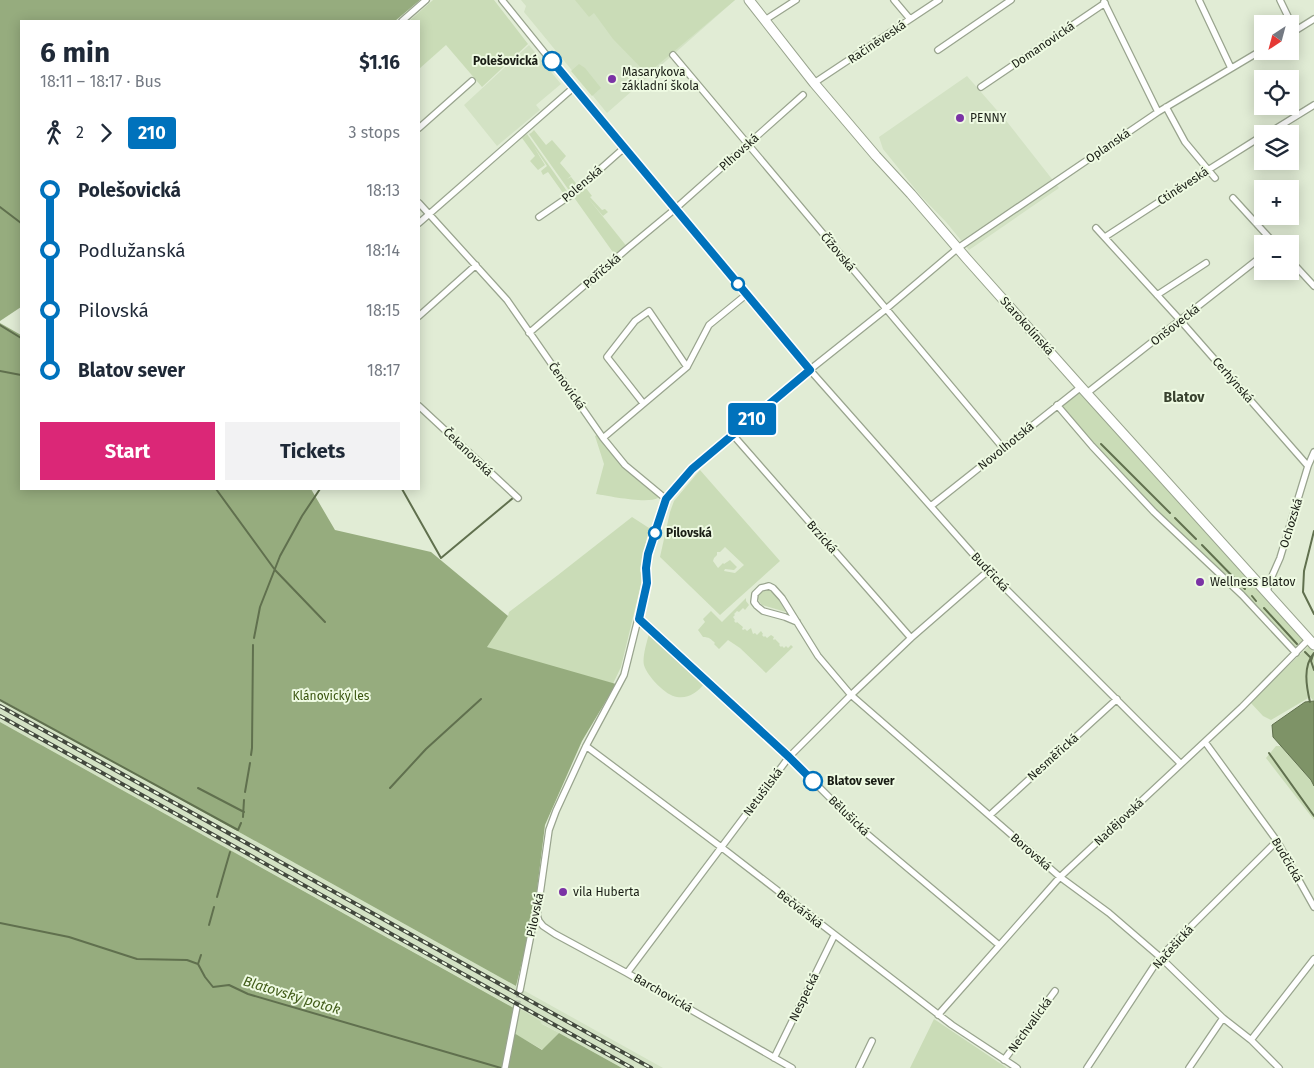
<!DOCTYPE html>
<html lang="en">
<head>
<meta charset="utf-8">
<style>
	:root { --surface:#fff; --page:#f2f2f3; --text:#1f2937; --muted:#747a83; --accent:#db2777 }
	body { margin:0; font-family:"Fira Sans",sans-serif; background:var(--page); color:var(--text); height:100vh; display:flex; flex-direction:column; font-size:19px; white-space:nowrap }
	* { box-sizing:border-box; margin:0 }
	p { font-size:16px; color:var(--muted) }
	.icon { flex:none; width:28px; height:28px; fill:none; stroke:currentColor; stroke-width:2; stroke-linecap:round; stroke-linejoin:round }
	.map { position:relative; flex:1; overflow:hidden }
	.drawer { position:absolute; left:20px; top:20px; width:400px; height:470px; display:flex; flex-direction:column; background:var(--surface); border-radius:0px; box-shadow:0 2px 12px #0003 }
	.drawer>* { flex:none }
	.badge { padding:0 10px; border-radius:4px; font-size:18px; line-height:32px }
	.needle { width:32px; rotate:216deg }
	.fabs { position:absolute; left:1254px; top:15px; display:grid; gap:10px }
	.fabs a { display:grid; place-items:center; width:45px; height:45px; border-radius:0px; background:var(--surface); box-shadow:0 2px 12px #0003; font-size:25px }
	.map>.badge { position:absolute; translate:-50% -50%; box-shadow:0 0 0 2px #fff }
	.legs { display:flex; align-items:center; gap:8px; height:55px; padding:0 20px; font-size:16px }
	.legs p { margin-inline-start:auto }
	.head { display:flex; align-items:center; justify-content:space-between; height:85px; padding:0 20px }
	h1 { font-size:28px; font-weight:700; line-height:38px }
	.primary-button { display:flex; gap:10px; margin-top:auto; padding:10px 20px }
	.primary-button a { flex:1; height:58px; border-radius:0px; background:var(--accent); color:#fff; font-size:20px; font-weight:700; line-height:58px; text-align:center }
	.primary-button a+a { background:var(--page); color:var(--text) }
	ul { padding:0 20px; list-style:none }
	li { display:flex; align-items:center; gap:18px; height:60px; font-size:19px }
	li i { display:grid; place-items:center; width:8px; height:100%; margin:0 6px; background:currentColor }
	li i::after { content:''; width:12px; height:12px; margin:-6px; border:4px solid; border-radius:50%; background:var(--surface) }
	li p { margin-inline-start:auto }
	li:first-child i { background:linear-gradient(#0000 50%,currentColor 0) }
	li:last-child i { background:linear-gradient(currentColor 50%,#0000 0) }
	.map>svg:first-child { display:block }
	.built { fill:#d3e2c4 }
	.green { fill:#cadcb7; fill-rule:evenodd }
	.forest { fill:#96ac7e }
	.water { fill:#7e9367; stroke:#60704e }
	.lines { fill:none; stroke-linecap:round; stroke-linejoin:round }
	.stream { stroke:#60704e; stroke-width:2 }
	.street-tunnel { stroke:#b9c3af; stroke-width:5.5; stroke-dasharray:5.5 3; stroke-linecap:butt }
	.street-casing { stroke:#99a48e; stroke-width:8 }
	.primary-casing { stroke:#99a48e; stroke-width:11 }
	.street { stroke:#fff; stroke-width:5.5 }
	.primary { stroke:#fff; stroke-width:9 }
	.rail-casing { stroke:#43493e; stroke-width:4 }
	.rail { stroke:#eefae2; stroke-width:2; stroke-dasharray:5.5; stroke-linecap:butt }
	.line-1-casing { stroke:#fff; stroke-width:11 }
	.line-1 { stroke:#0072bc; stroke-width:8 }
	.stop-1-dot { fill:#fff; stroke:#0072bc; stroke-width:2.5 }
	.poi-dot { fill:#7b33a5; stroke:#eefae2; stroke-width:2 }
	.labels { text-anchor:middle; stroke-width:4; stroke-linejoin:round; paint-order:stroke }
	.street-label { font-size:12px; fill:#191d15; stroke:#eefae2 }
	.stop-label { font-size:12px; font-weight:bold; fill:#191d15; stroke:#eefae2; text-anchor:start }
	.poi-label { font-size:12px; fill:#191d15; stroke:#eefae2; text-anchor:start }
	.park-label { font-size:12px; fill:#39540e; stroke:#eefae2 }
	.neighbourhood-label { font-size:14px; font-weight:bold; fill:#39422f; stroke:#eefae2 }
	.water-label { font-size:14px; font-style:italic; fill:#425d1a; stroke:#eefae2 }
</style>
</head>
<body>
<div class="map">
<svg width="1314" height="1068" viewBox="0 0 1314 1068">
	<rect width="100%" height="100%" fill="#e1ecd5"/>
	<path class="built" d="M521 0H735L607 113 524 12 526 6Z
		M529 45 561 84 536 105 540 110 497 146 464 105Z
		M967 76 1008 123 1059 188 969 250 946 222 920 195 883 149 879 137Z
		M0 699 516 986 663 1068H622L0 722Z"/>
	<path class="green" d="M433 0H494L528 44 482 87 446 45 419 69V21H409Z
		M575 0H735L647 74 613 39 594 13 589 17Z
		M579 64 585 68 601 88 592 96 571 71Z
		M534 130 546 145 552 140 566 156 560 163 571 176 567 179 571 177 582 191 586 188 592 196 590 197 602 210 605 209 608 212 603 216 588 198 628 248 617 258 529 134 531 133 547 154 531 133Z
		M527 134 569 194 563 197 562 196 566 192 563 193 548 172 543 175 541 171 547 166 534 147 545 165 538 170 530 161 535 156 522 138Z
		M1081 387 1309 639 1296 653 1140 497 1057 405Z
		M597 435 657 495 658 498C647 504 609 496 596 494L604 464 595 436Z
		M700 470 780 561 720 615 660 557 670 512 674 501ZM725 547 744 565 735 573 724 571 725 569 734 570 737 567 730 560 724 564 723 563 718 568 713 561 714 558 717 555V552H720Z
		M632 517 649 528 640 571 643 576 621 667 601 709 486 646 508 616 509 612 558 575Z
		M767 588C776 592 781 604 786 612L762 605C755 598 757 590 767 588Z
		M746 598V601L749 605 745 610 743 608 739 612 737 611 734 614 735 615 733 617 735 620 734 621 736 623 737 622 743 627 742 629 743 630 745 629 747 631 751 628 753 634 755 633 757 635 761 631 763 634 762 635 764 637 765 636 767 638 771 635 774 637 773 639 774 640 775 639 780 644 779 645 781 647 782 646 784 648 786 646 788 648 791 645 793 647 766 673 740 648 728 640 719 649 714 644 715 643C711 639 709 637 703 637L698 630 705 622 703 619 711 611 722 622Z
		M649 634 704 684C698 692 688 699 677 697 666 696 647 676 644 665 642 658 647 641 649 634Z
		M1309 646 1314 652V701L1310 697 1271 720 1263 716 1250 702Z
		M1276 746H1281L1311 780 1314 786V820L1266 758Z
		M520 1009 540 1021 542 1024 559 1033 543 1050 513 1033Z
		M934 1019 1007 1068H910Z"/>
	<path class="forest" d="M0 0H420L395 21H21V307L0 321Z
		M0 323 21 335V489H311L335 530 431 552 508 616 487 647 616 684 582 741 545 825 534 914 516 986 0 699Z
		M0 722 519 1011 514 1033 542 1050 559 1033 622 1068H0Z"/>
	<path class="water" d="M1314 701V786L1311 780 1281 746 1273 737 1272 725 1305 702Z"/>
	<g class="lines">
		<path class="stream" d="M0 207 21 223
			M0 325 21 338
			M0 371 21 375
			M1101 444 1170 513
			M216 489 275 570 325 622
			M402 489 441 558 513 498
			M1175 518 1196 539
			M1314 531 1304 571 1303 592 1314 614
			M1202 545 1245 589
			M1252 596 1256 601
			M1264 608 1297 644
			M254 638 260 607 280 556 302 516 320 489
			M1305 652 1310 657
			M1313 655 1311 661 1314 670
			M0 700 238 830 241 823
			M1310 702C1306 685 1303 666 1314 653
			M1269 753 1314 816
			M251 755 252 748 253 645
			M198 788 244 812
			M390 788 426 749 481 699
			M245 792 250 763
			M243 817 244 800
			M217 897 230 852
			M0 923 69 937 137 959 187 960 198 964 205 977 213 987 229 985 248 994 501 1068
			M209 925 214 907
			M198 964 201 955"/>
		<path class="street-tunnel" d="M517 1006 520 990"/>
		<g class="street-casing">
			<path id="street" d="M502 0 573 88 810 370 988 571 1181 764
				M894 0 910 19
				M1199 0 1231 68
				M1280 0 1295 31
				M1104 2 1158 112
				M765 20 796 0
				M402 21 426 0
				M1290 34 1314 19
				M938 50 1011 0
				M673 55 1003 448
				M814 83 939 0
				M981 87 1105 3
				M1166 107 1185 142 1215 178
				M419 128 472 81
				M1267 134 1314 105
				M1233 198 1275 244
				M419 203 507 300 603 438 625 465 666 499
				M539 217 571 195 624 148
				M419 223 573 88
				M1096 228 1180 320 1308 466
				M1105 237 1208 170 1262 136
				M1290 260 1314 286
				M1157 295 1206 263
				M419 316 476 265
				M529 333 628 248 675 209 803 95
				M1087 393 1262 256
				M643 403 607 357 635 321 649 311 687 367
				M1057 405 1092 446 1154 512 1242 595 1296 653
				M419 406 518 498
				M733 435 911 638
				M603 438 687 367 709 325 747 294
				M931 506 1081 387
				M1267 593 1269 583 1280 558 1308 466 1314 452
				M639 619 789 757 860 828 999 945
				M797 622 785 617 763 611 757 606 754 602 755 594 761 588 769 586 773 588 782 598 818 656 851 695 1060 877 1109 913 1160 957 1223 1018 1251 1040 1279 1068
				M1205 742 1277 841 1314 907
				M586 746 721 847 952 1025 1017 1068
				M990 815 1117 699
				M537 915 539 921 543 926 555 934 627 973 792 1068
				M627 973 789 757 851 695 911 638 988 571
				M520 990 532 929 537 915 549 830 556 811 586 746 624 675 647 583 646 569 650 548 666 499 691 469 807 372 886 309 958 248 1158 112 1262 50
				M938 1015 1060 877 1242 707 1309 639
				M1251 1040 1314 959
				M774 1058 834 936
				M1004 1060 1055 991
				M505 1068 517 1006
				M859 1068 872 1041
				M1087 1068 1160 957 1277 841
				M1189 1068 1223 1018"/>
		</g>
		<g class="primary-casing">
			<path id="primary" d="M749 0 814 83 876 156 911 194 967 259 1081 387 1314 645"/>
		</g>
		<use href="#street" class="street"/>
		<use href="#primary" class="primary"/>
		<g class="rail-casing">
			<path id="rail" d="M0 706 651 1068
				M0 716 632 1068"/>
		</g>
		<use href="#rail" class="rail"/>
	</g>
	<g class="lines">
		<g class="line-1-casing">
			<path id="line-1" d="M552 61 810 370 692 469 666 499 648 554 646 568 647 583 639 619 789 757 813 781"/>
		</g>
		<use href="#line-1" class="line-1"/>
	</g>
	<g class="stop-1-dot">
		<circle cx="552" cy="61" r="9"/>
		<circle cx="738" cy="284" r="6"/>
		<circle cx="655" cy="533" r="6"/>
		<circle cx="813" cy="781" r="9"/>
	</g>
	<g class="poi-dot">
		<circle cx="612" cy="79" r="5"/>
		<circle cx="960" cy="118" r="5"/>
		<circle cx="1200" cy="582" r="5"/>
		<circle cx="563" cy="892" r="5"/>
	</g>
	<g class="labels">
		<g class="street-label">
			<text transform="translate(877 42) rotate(-34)" y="4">Račiněveská</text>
			<text transform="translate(1043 45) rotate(-34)" y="4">Domanovická</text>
			<text transform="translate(1108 146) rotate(-34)" y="4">Oplanská</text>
			<text transform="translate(739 152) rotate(-42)" y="4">Plhovská</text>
			<text transform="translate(582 184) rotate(-40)" y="4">Polenská</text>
			<text transform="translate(1183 186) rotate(-33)" y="4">Ctiněveská</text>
			<text transform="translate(838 252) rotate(50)" y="4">Čížovská</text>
			<text transform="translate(602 271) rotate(-41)" y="4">Poříčská</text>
			<text transform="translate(1175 325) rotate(-38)" y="4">Onšovecká</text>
			<text transform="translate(1027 326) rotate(48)" y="4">Starokolínská</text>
			<text transform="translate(1233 380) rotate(49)" y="4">Cerhýnská</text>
			<text transform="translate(567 386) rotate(55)" y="4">Čenovická</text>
			<text transform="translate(1006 446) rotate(-39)" y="4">Novolhotská</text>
			<text transform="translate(468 452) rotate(44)" y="4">Čekanovská</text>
			<text transform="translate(1291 523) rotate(-73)" y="4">Ochozská</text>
			<text transform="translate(822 537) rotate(49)" y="4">Brzická</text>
			<text transform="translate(990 572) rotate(47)" y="4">Budčická</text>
			<text transform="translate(1053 757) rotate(-42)" y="4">Nesměřická</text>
			<text transform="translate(763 792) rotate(-53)" y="4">Netušilská</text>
			<text transform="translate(849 816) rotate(44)" y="4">Bělušická</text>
			<text transform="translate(1119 822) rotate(-43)" y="4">Nadějovská</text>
			<text transform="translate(1031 852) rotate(41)" y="4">Borovská</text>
			<text transform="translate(1287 860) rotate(60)" y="4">Budčická</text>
			<text transform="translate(800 909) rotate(38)" y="4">Bečvářská</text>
			<text transform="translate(535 915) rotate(-78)" y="4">Pilovská</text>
			<text transform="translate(1173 947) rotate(-48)" y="4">Načešická</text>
			<text transform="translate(663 993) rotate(30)" y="4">Barchovická</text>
			<text transform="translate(804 997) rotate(-64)" y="4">Nespecká</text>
			<text transform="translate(1030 1025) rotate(-54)" y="4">Nechvalická</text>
		</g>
		<g class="stop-label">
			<text x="538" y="65" text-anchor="end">Polešovická</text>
			<text x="666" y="537">Pilovská</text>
			<text x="827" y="785">Blatov sever</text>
		</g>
		<g class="poi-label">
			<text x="622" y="76">Masarykova<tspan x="622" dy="14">základní škola</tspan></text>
			<text x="970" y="122">PENNY</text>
			<text x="1210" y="586">Wellness Blatov</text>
			<text x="573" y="896">vila Huberta</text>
		</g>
		<g class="park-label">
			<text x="331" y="700">Klánovický les</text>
		</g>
		<g class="neighbourhood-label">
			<text x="1184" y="402">Blatov</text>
		</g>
		<g class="water-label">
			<text transform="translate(292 995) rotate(17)" y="5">Blatovský potok</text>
		</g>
	</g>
</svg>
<div class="fabs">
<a><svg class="needle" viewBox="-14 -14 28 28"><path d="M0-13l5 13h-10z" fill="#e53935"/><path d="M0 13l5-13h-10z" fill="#747a83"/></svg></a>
<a><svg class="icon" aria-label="locate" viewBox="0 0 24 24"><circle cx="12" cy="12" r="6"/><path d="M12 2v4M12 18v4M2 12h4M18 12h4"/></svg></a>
<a><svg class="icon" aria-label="layers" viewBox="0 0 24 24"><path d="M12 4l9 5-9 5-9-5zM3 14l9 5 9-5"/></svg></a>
<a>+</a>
<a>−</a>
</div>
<b class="badge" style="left:752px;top:419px;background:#0072bc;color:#fff">210</b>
<section class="drawer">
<div class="head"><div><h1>6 min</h1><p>18:11 – 18:17 · Bus</p></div><b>$1.16</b></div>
<div class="legs"><svg class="icon" aria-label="walk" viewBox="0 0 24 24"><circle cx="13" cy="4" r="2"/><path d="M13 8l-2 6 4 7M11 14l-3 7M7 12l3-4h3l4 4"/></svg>2<svg class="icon" aria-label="forward" viewBox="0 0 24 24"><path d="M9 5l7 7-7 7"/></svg><b class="badge" style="background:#0072bc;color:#fff">210</b><p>3 stops</p></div>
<ul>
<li><i style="color:#0072bc"></i><b>Polešovická</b><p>18:13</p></li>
<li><i style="color:#0072bc"></i><span>Podlužanská</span><p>18:14</p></li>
<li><i style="color:#0072bc"></i><span>Pilovská</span><p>18:15</p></li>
<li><i style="color:#0072bc"></i><b>Blatov sever</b><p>18:17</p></li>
</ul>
<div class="primary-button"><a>Start</a><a>Tickets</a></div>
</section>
</div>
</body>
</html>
